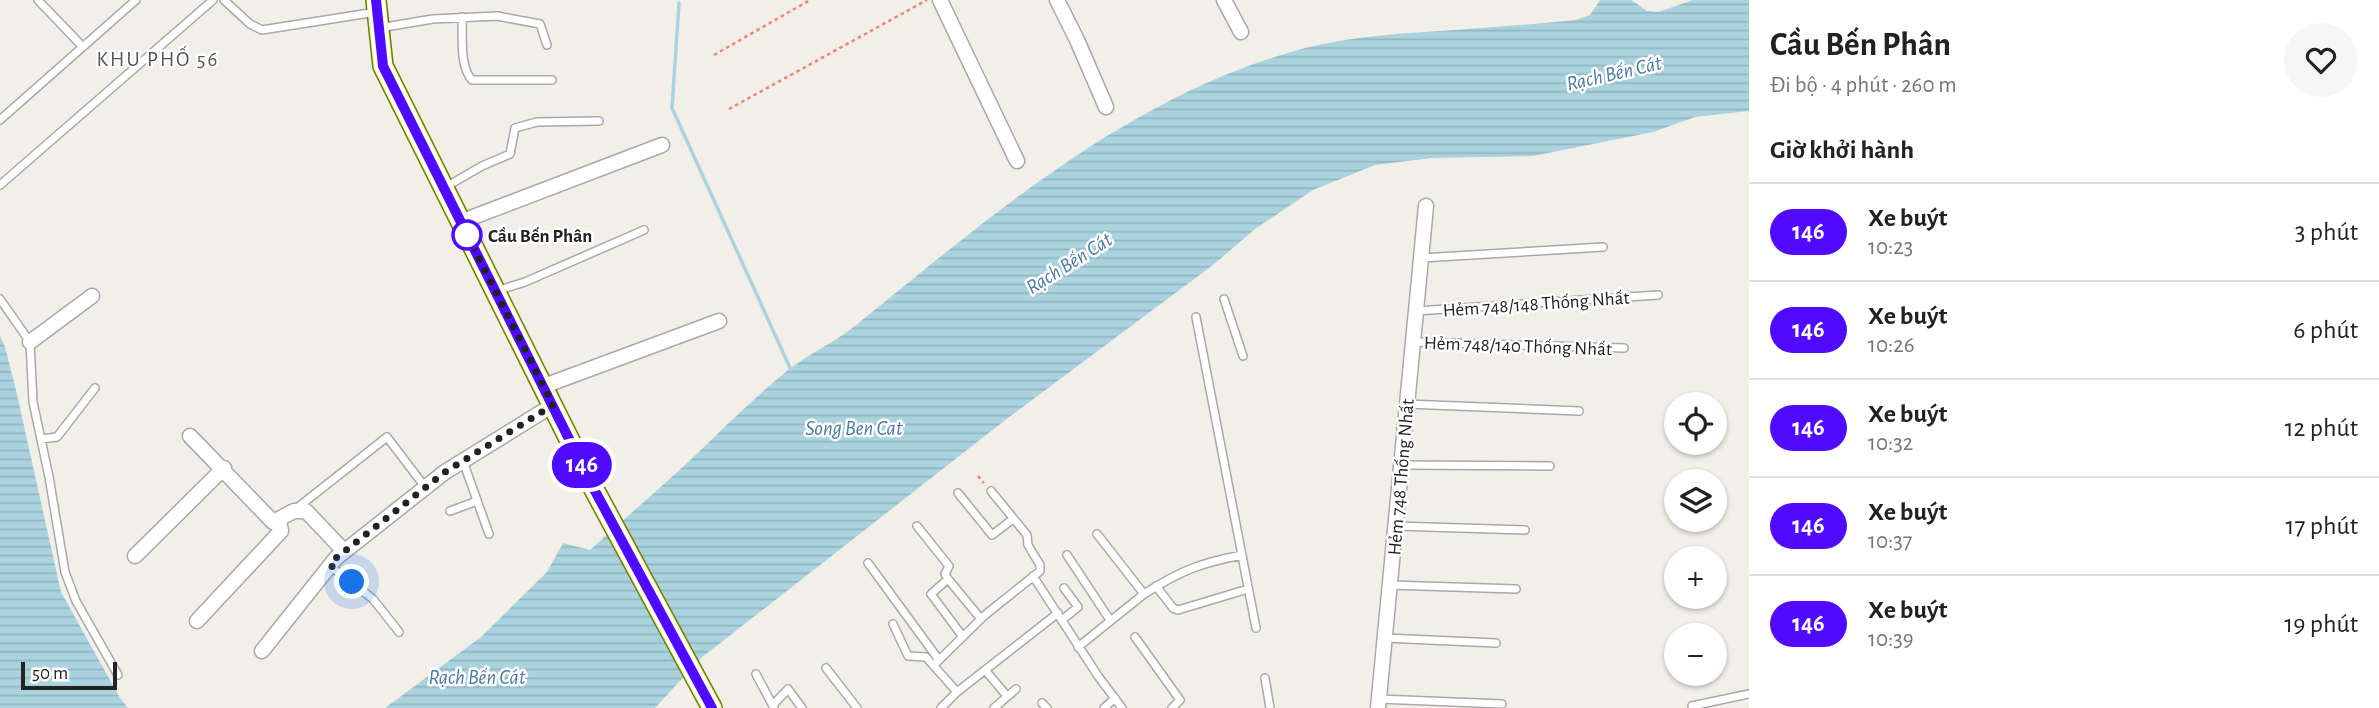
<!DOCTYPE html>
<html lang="vi">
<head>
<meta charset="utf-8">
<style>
	:root { --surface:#fff; --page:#f6f6f6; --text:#222; --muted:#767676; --line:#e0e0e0 }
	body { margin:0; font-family:"Alegreya Sans",sans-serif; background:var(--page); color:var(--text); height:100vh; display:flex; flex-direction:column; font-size:26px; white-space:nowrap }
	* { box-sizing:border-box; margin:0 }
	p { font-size:23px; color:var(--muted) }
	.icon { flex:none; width:38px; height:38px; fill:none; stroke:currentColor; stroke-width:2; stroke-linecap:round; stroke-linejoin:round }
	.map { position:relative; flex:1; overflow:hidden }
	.panel { display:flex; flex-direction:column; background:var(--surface); width:630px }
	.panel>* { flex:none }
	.badge { padding:0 14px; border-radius:23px; font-size:24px; line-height:46px }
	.buttons { position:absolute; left:1664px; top:392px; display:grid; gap:14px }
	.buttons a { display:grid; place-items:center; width:63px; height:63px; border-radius:50%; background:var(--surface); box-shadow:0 2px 5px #0004; font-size:35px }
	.scale { position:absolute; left:21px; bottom:18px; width:96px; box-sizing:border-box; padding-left:7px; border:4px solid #222; border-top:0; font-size:19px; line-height:24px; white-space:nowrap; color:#222; -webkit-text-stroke:5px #fff; paint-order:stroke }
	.you { position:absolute; width:35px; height:35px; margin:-18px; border:5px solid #fff; border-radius:50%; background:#1a73e8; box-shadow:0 0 0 10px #1a73e833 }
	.map>.badge { position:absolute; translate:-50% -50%; box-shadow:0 0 0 4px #fff }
	h2 { padding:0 21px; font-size:26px; line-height:63px }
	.round { display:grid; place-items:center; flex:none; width:74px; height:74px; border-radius:37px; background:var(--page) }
	.overview { display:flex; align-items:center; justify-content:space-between; height:119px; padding:0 21px }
	h1 { font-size:33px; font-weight:700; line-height:52px }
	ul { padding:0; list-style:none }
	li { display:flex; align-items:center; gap:21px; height:98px; padding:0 21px; border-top:2px solid var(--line) }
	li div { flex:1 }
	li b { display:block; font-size:26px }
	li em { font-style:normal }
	li .badge { min-width:77px; font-weight:700; text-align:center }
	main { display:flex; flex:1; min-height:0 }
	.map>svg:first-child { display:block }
	.water { fill:url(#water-rules) }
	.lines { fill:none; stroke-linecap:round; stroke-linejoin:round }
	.stream { stroke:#aad3df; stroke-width:3.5 }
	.lane-casing { stroke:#a9a9a9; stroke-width:10 }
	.street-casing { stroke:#a9a9a9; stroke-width:17 }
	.secondary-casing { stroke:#707d05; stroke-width:22 }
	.path { stroke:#fa8072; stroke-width:2.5; stroke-dasharray:3.5 3.5; stroke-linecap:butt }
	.lane { stroke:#fff; stroke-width:7 }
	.street { stroke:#fff; stroke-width:14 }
	.secondary { stroke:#f7fabf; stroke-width:19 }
	.line-casing { stroke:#fff; stroke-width:16 }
	.line { stroke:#4f0aff; stroke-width:10 }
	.walk { stroke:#222; stroke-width:7; stroke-dasharray:0 12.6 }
	.stop-dot { fill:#fff; stroke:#4f0aff; stroke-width:3.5 }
	.labels { text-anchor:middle; stroke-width:5; stroke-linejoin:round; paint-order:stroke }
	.stop-label { font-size:19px; font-weight:bold; fill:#222; stroke:#fff; text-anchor:start }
	.street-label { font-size:19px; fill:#222; stroke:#fff }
	.neighbourhood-label { font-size:21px; letter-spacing:2px; fill:#555; stroke:#fff }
	.water-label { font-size:21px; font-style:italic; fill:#4a7aab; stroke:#fff }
</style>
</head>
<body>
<main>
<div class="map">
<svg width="1749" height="708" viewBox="0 0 1749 708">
	<defs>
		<pattern id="water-rules" width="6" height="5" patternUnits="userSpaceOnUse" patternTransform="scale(1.75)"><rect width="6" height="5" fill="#aad3df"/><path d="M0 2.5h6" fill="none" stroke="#92b5bf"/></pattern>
	</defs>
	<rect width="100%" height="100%" fill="#f2efe9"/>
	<path class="water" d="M1600 0H1631L1647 11 1658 12 1693 0H1749V111L1695 117 1653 132 1533 156 1432 158 1375 165 1313 190 1255 229 1213 265 1004 421 728 637 702 657 655 708H385L481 637 547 572 563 543 590 550C621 522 653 494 685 465 719 433 751 400 787 371 808 354 834 343 855 326 992 215 1131 94 1305 48 1354 36 1405 33 1455 30 1495 27 1536 24 1576 20L1590 15Z
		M0 336 5 347 16 390 61 592 120 698 128 708H0Z"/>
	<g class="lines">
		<path class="stream" d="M679 3 672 108 791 370"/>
		<g class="lane-casing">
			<path id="lane" d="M38 0 83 47
				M224 0 250 24 262 30 376 12
				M462 17C463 36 459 66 472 80H552
				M379 28 433 19 497 16 540 24 547 45
				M0 120 136 0
				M0 185 213 0
				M444 188 482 166 510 154 515 128 537 122 599 121
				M1421 258 1603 247
				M496 291 525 282 644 230
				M0 299 30 342 33 402 49 477 65 572 76 601 118 675
				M1224 299 1243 356
				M1416 311 1658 295
				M1196 317 1256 628
				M1413 342 1624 348
				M1407 404 1579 411
				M41 439 57 437 95 388
				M463 461 489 534
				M1402 465 1550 466
				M958 493 992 535 1013 519
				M297 508 387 437 425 487
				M450 511 477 501
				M917 526 949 566 945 574 948 579 981 619
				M1396 526 1525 530
				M1067 555 1110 620
				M868 563 939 660
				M330 566 373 599 399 632
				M1033 576 1098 676 1122 708
				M948 579 931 594 963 637
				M1390 585 1516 589
				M1156 586 1173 608 1178 610 1248 589
				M1144 594C1180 571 1200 563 1242 555
				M1062 620 1078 607 1064 588
				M893 624 908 656 926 657 957 692
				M1135 637 1180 700 1172 708
				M1385 638 1496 643
				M1078 647 1144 594 1097 534
				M934 665 985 615 1040 571V565L1028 545 1027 535 991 491
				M826 668 857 708
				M985 670 1007 696
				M756 674 774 708
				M1265 678 1270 708
				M1379 699 1502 704
				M1042 703 1047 708
				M773 705 788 689 802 708
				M1692 706 1749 694
				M941 708 957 692 1058 613
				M994 708 1016 689
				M1104 708 1115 698"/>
		</g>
		<g class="street-casing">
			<path id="street" d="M940 0 1017 161
				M1057 0 1077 40 1106 107
				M1224 0 1241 32
				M460 222 662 145
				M30 342 92 296
				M544 386 719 321
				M190 436 273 522 294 511H306L344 551
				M135 556 224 468
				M197 621 281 531 279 520
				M262 651 336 558 445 472 553 405
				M1378 708 1426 206"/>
		</g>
		<g class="secondary-casing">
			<path id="secondary" d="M376 0 383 66 595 491 712 708"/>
		</g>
		<path class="path" d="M714 55 810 0
			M729 109 927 0
			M978 476 984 483"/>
		<use href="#lane" class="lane"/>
		<use href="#street" class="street"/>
		<use href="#secondary" class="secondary"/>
	</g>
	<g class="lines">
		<g class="line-casing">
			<path id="line" d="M376 0 383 66 595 491 712 708"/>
		</g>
		<use href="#line" class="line"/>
		<path class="walk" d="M352 582 330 565 336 558 445 472 553 405 467 235"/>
	</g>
	<circle class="stop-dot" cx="467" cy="235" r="14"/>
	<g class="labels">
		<g class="stop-label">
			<text x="488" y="242">Cầu Bến Phân</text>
		</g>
		<g class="street-label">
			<text transform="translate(1536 303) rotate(-4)" y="7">Hẻm 748/148 Thống Nhất</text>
			<text transform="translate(1518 345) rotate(2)" y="7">Hẻm 748/140 Thống Nhất</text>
			<text transform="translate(1400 477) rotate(-85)" y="7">Hẻm 748 Thống Nhất</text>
		</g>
		<g class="neighbourhood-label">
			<text x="158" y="66">KHU PHỐ 56</text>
		</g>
		<g class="water-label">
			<text transform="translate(1614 73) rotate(-13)" y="7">Rạch Bến Cát</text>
			<text transform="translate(1069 263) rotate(-32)" y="7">Rạch Bến Cát</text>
			<text x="854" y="435">Song Ben Cat</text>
			<text x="477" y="684">Rạch Bến Cát</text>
		</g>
	</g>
</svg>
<div class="buttons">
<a><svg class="icon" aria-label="locate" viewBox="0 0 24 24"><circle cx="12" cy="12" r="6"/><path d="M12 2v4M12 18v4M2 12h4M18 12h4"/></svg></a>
<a><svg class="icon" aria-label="layers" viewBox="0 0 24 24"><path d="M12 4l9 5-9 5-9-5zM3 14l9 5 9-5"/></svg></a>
<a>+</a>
<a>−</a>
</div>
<div class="scale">50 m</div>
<div class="you" style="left:352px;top:582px"></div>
<b class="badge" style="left:582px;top:465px;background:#4f0aff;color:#fff">146</b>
</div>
<section class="panel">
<div class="overview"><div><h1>Cầu Bến Phân</h1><p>Đi bộ · 4 phút · 260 m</p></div><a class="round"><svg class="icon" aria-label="heart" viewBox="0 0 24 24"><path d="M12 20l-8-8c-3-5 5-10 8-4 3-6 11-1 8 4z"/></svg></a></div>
<h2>Giờ khởi hành</h2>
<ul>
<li><span class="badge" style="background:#4f0aff;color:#fff">146</span><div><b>Xe buýt</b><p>10:23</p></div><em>3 phút</em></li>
<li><span class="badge" style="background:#4f0aff;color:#fff">146</span><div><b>Xe buýt</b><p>10:26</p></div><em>6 phút</em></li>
<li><span class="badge" style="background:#4f0aff;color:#fff">146</span><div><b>Xe buýt</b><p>10:32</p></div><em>12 phút</em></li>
<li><span class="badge" style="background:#4f0aff;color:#fff">146</span><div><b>Xe buýt</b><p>10:37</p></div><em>17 phút</em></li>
<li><span class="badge" style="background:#4f0aff;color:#fff">146</span><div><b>Xe buýt</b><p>10:39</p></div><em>19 phút</em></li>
</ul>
</section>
</main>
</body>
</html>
